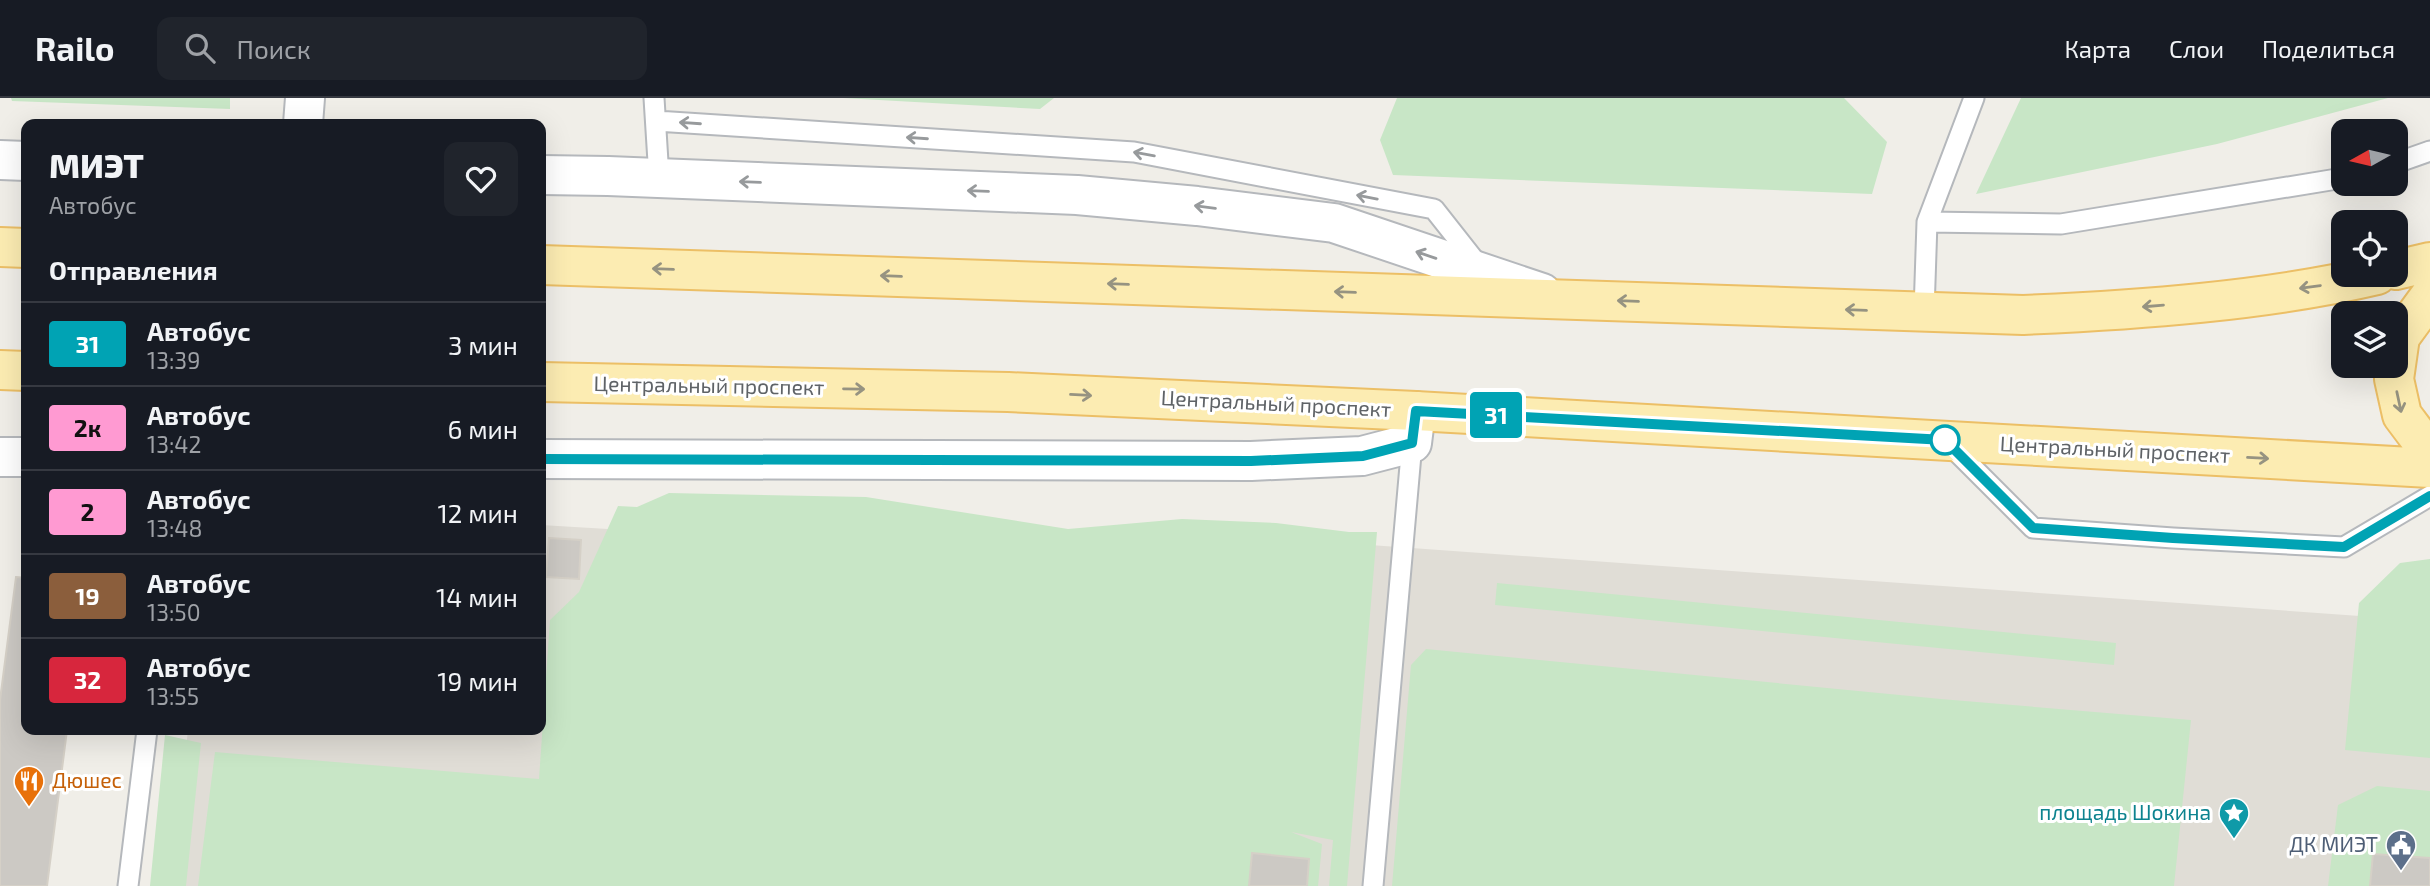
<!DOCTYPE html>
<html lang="ru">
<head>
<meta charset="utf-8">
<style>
	:root { --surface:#171b24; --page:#20242c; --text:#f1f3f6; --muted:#9ea1a6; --line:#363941 }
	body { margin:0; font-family:"Exo 2",sans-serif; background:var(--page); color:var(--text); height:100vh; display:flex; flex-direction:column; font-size:26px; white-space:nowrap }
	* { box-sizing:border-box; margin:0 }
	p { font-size:23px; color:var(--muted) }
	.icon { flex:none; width:38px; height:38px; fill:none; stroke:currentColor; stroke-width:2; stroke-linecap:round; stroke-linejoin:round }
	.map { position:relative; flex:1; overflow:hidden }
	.details { position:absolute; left:21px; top:21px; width:525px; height:616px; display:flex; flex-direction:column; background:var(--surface); border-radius:14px; box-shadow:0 7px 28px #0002 }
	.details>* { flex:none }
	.badge { padding:0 14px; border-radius:5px; font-size:24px; line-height:46px }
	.needle { width:46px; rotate:262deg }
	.tools { position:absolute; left:2331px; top:21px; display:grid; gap:14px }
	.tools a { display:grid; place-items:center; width:77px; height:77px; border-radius:14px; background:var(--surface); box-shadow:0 7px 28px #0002; font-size:35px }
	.map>.badge { position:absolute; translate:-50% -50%; box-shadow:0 0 0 4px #fff }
	h2 { padding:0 28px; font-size:26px; line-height:63px }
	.round { display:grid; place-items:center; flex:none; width:74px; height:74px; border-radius:14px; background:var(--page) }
	.headline { display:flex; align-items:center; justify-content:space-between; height:119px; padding:0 28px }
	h1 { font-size:33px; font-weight:800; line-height:52px }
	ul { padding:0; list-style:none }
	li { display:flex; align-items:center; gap:21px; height:84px; padding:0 28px; border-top:2px solid var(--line) }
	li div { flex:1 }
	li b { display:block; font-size:26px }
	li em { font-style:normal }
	li .badge { min-width:77px; font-weight:700; text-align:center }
	header { display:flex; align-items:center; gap:42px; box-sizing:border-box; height:98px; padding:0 35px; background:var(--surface); border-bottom:2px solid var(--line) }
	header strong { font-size:33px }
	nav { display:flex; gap:38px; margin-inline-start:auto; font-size:24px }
	.search { width:490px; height:63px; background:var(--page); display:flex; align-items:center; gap:18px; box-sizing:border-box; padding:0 24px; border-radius:14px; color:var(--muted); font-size:26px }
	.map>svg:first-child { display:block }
	.education { fill:#e0ddd6 }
	.green { fill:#c8e6c6 }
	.building { fill:#ccc9c4; stroke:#d5d0c7; stroke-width:2 }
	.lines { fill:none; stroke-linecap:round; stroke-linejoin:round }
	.service-casing { stroke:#b5b8bc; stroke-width:23 }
	.tertiary-casing { stroke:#b5b8bc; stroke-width:42 }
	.primary-casing { stroke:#ecbf66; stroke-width:42 }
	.service { stroke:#fff; stroke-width:19 }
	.tertiary { stroke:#fff; stroke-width:38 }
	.primary { stroke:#fcecb2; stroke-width:38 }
	.oneway { stroke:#979a9c }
	.oneway2 { stroke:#969381 }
	.line-casing { stroke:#fff; stroke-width:16 }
	.line { stroke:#00a3b4; stroke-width:10 }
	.stop-dot { fill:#fff; stroke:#00a3b4; stroke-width:3.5 }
	.labels { text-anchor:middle; stroke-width:6; stroke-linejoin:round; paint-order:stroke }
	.street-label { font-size:21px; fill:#5f6367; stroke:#fff }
	.food-label { font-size:21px; fill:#c56008; stroke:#fff; text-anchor:start }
	.culture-label { font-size:21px; fill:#0d838f; stroke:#fff; text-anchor:end }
	.service-label { font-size:21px; fill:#4e5e75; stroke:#fff; text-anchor:end }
</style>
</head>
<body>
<header>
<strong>Railo</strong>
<div class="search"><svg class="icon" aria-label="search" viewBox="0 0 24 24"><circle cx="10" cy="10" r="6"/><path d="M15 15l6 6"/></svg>Поиск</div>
<nav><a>Карта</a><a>Слои</a><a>Поделиться</a></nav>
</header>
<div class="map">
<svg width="2430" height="788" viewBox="0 0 2430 788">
	<rect width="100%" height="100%" fill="#f0eee8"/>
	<path class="education" d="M541 427 675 435 1370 447 2430 523V788H171L188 632 235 635V632H541Z"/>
	<path class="green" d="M11 0H230V11L12 3Z
		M843 0H1054L1040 11Z
		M1397 0H1844L1887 44 1872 96 1393 77 1380 42Z
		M2021 0H2388L2217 46 1976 96Z
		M669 395 866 399 1068 431 1182 421 1276 425 1349 434H1377L1347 788H1329L1333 742 1291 734 1322 746 1318 788H198L215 654 539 681 550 522 579 494 618 408 637 409Z
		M2430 461V660L2345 652 2359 505 2400 465Z
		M1497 485 2116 545 2114 567 1495 507Z
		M1426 551 1941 601 2191 622 2174 788H1392L1411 567Z
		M165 637 201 645 186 788H150Z
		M2377 688 2430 693V760L2373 756 2370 788H2328L2338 707Z"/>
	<path class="building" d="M549 440 581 442 579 481 546 479Z
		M16 479 26 480V632H67L47 788H0V602Z
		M1252 755 1309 761 1307 788H1249Z
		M2373 756 2430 760V788H2370Z"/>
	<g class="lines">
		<g class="service-casing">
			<path id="service" d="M654 0 659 80
				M656 23 1134 54 1434 111 1479 168
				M2396 65 2430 53
				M1927 124 2061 126 2343 80
				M1924 214 1927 124 1974 0
				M1948 345 2033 430 2173 440 2344 449 2430 398
				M128 788 147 632
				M1373 788 1412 345"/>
		</g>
		<g class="tertiary-casing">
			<path id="tertiary" d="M303 26 305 0
				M0 62 26 63
				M541 77 608 78 1077 97 1197 108 1334 125 1542 195
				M0 359H26
				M541 361 1251 363 1362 358 1412 345 1416 313"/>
		</g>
		<g class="primary-casing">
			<path id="primary" d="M0 149 26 150
				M541 167 2023 217C2137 212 2266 203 2377 177
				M2396 172 2430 164
				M2430 198 2400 239 2394 281 2402 317 2426 349 2430 351
				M0 272 26 273
				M541 284 1008 294 1416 313 2430 370"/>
		</g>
		<use href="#service" class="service"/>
		<use href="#tertiary" class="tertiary"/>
		<use href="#primary" class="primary"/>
	</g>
	<defs><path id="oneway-shaft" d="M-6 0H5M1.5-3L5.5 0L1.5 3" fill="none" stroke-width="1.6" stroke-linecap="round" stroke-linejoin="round" transform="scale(1.75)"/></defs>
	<g class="oneway">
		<use href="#oneway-shaft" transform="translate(690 25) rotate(-176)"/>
		<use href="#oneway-shaft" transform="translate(917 40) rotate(-176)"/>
		<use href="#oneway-shaft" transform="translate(1144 56) rotate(-170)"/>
		<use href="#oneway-shaft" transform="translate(750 84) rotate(-178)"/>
		<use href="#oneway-shaft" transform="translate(978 93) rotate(-178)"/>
		<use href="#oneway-shaft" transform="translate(1367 99) rotate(-169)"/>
		<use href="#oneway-shaft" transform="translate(1205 109) rotate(-173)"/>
		<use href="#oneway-shaft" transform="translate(1426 157) rotate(-161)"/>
	</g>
	<g class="oneway2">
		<use href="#oneway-shaft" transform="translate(663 171) rotate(-178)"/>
		<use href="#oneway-shaft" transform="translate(891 178) rotate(-178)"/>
		<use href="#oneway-shaft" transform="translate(1118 186) rotate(-178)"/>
		<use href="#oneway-shaft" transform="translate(2310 189) rotate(172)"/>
		<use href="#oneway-shaft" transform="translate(1345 194) rotate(-178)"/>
		<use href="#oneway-shaft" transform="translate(1628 203) rotate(-178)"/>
		<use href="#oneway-shaft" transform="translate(2153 208) rotate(175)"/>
		<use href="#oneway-shaft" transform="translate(1856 212) rotate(-178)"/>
		<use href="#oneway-shaft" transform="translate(854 291) rotate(1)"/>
		<use href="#oneway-shaft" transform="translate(1081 297) rotate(3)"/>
		<use href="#oneway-shaft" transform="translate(2399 304) rotate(78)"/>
		<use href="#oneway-shaft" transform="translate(2258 360) rotate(3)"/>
	</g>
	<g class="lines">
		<g class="line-casing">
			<path id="line" d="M541 361 1251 363 1363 358 1412 345 1416 313 1945 342 2033 430 2173 440 2344 449 2430 398"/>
		</g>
		<use href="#line" class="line"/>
	</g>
	<defs>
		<g id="restaurant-pin" transform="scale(1.575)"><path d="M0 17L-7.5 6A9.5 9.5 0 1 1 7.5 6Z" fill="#e8710a" stroke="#fff"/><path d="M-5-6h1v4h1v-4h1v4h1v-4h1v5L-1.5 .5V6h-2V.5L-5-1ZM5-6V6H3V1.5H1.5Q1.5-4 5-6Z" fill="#fff"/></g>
		<g id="sight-pin" transform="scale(1.575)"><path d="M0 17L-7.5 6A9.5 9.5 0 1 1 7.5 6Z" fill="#0f9aa8" stroke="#fff"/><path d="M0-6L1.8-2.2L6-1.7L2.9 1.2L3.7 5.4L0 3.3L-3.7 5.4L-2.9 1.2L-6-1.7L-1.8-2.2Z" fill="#fff"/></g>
		<g id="civic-pin" transform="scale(1.575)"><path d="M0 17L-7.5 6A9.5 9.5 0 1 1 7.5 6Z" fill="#5c6f8a" stroke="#fff"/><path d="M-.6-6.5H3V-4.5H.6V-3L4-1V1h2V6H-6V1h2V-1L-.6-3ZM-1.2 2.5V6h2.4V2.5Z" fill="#fff"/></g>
	</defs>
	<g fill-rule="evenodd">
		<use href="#restaurant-pin" x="29" y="683"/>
		<use href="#sight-pin" x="2234" y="715"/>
		<use href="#civic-pin" x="2401" y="747"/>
	</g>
	<circle class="stop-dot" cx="1945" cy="342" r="14"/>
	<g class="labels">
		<g class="street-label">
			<text transform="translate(709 288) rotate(1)" y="7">Центральный проспект</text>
			<text transform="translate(1276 306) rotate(3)" y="7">Центральный проспект</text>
			<text transform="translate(2115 352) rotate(3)" y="7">Центральный проспект</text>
		</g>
		<g class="food-label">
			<text x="52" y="690">Дюшес</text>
		</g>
		<g class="culture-label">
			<text x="2211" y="722">площадь Шокина</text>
		</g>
		<g class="service-label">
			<text x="2378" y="754">ДК МИЭТ</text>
		</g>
	</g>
</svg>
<div class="tools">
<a><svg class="needle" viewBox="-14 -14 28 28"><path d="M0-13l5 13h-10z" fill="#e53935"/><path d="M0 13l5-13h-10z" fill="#9ea1a6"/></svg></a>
<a><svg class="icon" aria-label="locate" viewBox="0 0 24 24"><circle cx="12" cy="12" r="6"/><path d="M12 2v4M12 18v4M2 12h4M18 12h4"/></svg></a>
<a><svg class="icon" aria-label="layers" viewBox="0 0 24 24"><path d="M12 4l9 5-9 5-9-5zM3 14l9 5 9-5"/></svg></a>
</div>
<b class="badge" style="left:1496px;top:317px;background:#00a3b4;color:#fff">31</b>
<section class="details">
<div class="headline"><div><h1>МИЭТ</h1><p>Автобус</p></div><a class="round"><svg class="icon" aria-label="heart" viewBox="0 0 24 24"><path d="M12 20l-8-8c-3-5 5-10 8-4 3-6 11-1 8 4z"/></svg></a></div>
<h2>Отправления</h2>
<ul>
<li><span class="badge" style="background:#00a3b4;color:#fff">31</span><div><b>Автобус</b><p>13:39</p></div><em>3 мин</em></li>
<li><span class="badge" style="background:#ff9ad2;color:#111">2к</span><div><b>Автобус</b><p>13:42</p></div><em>6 мин</em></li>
<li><span class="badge" style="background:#ff9ad2;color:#111">2</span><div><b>Автобус</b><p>13:48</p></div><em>12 мин</em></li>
<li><span class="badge" style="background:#8b5e3c;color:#fff">19</span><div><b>Автобус</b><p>13:50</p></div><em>14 мин</em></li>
<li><span class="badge" style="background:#d7263d;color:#fff">32</span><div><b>Автобус</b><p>13:55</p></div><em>19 мин</em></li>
</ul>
</section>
</div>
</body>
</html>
